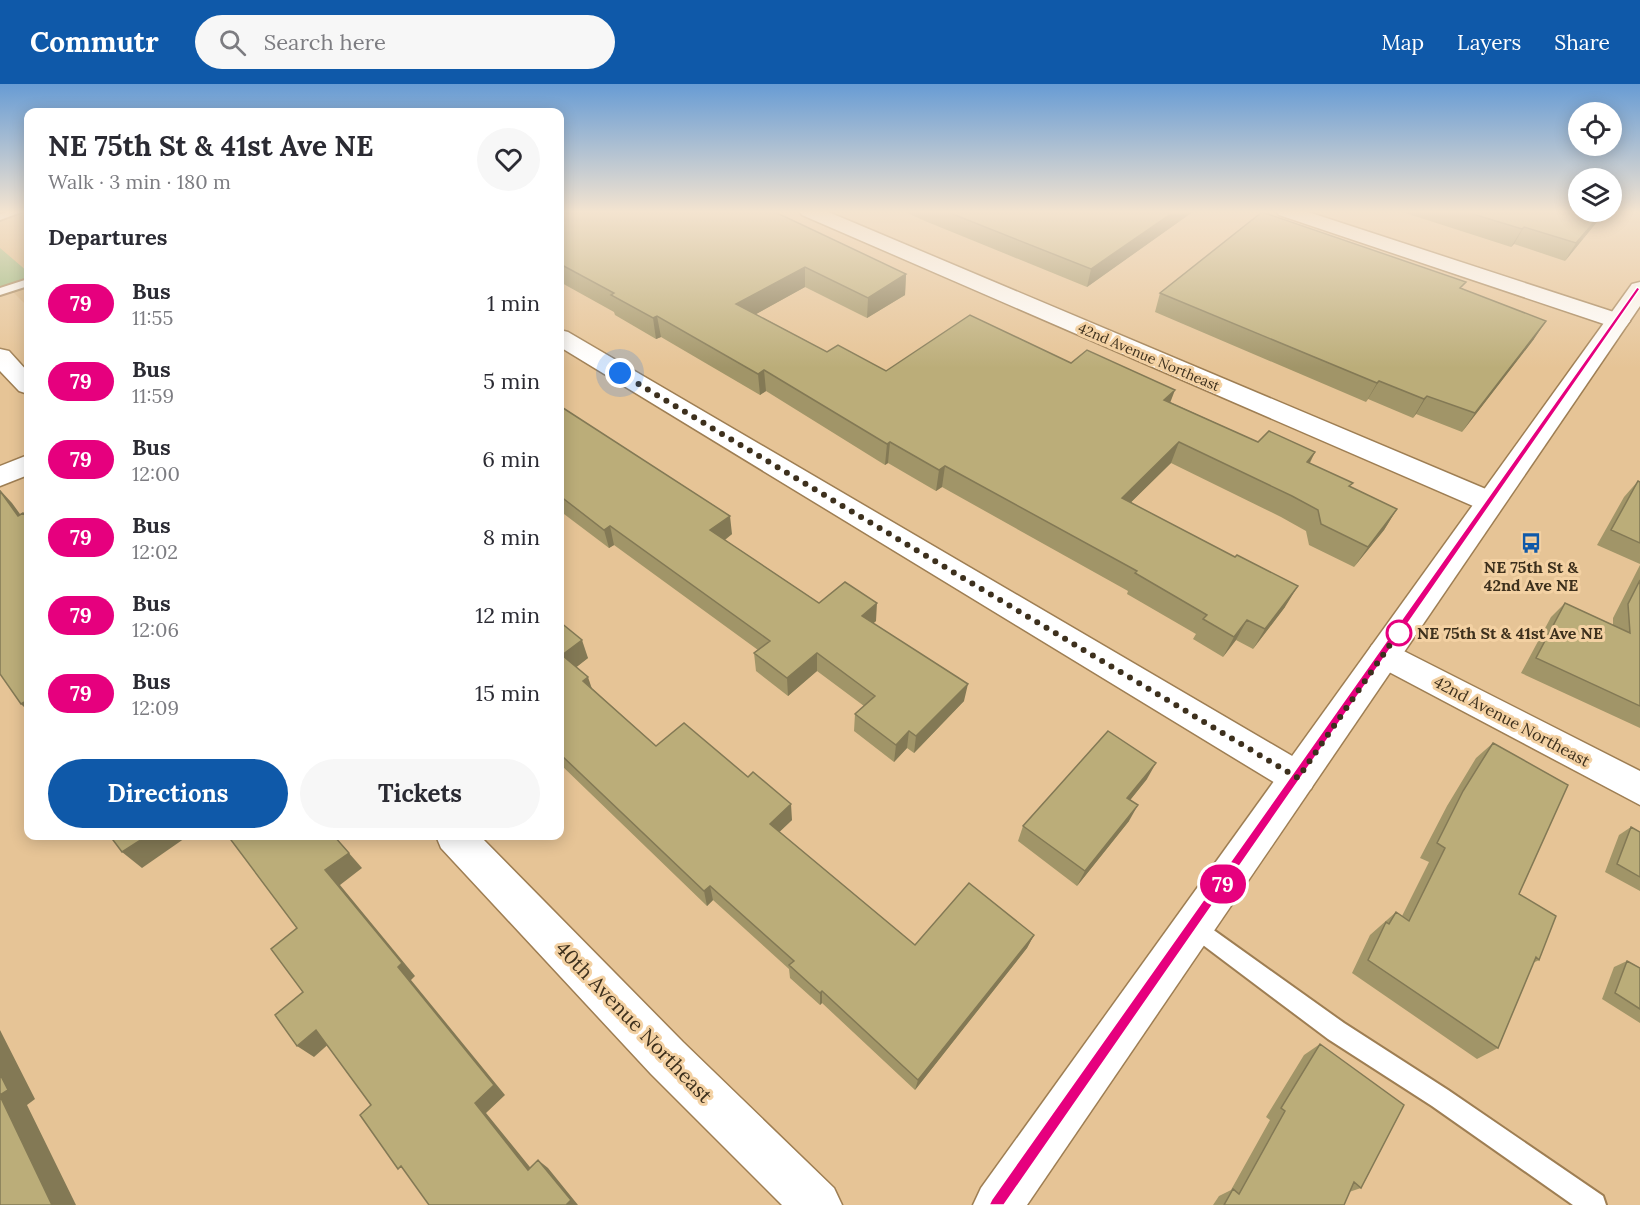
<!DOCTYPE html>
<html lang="en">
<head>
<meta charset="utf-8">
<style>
	:root { --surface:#fff; --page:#f7f7f7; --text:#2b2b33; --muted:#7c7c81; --accent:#0f59a9 }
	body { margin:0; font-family:Lora,serif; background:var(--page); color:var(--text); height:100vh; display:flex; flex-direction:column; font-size:22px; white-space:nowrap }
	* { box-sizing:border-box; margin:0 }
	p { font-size:20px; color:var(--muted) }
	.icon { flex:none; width:33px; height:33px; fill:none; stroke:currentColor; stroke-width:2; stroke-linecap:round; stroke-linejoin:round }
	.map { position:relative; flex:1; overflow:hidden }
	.drawer { position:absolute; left:24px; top:24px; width:540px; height:732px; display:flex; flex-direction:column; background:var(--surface); border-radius:12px; box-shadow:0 3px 15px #0003 }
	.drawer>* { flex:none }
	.badge { padding:0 12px; border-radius:20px; font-size:21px; line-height:39px }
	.tools { position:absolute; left:1568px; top:18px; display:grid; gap:12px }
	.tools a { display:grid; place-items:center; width:54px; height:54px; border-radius:50%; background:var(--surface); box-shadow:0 3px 15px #0003; font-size:30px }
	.you { position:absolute; width:30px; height:30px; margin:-15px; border:4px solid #fff; border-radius:50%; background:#1a73e8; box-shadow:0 0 0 9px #1a73e833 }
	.map>.badge { position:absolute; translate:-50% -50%; box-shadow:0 0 0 3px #fff }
	h2 { padding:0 24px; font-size:22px; line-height:54px }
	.round { display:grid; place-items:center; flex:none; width:63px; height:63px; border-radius:32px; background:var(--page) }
	.summary { display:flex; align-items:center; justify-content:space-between; height:102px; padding:0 24px }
	h1 { font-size:28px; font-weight:700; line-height:45px }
	.button { display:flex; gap:12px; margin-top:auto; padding:12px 24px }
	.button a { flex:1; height:69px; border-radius:36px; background:var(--accent); color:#fff; font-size:24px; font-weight:700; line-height:69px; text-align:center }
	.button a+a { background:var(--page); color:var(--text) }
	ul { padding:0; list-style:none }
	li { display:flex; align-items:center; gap:18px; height:78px; padding:0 24px }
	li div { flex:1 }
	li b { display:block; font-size:22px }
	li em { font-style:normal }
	li .badge { min-width:66px; font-weight:700; text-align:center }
	header { display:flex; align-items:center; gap:36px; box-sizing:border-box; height:84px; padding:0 30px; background:var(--accent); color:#fff }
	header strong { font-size:28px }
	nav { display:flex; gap:33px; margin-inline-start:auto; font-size:21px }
	.search { width:420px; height:54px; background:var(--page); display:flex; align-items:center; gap:15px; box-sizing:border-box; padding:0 21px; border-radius:33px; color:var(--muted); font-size:22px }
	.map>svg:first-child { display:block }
	.built { fill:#deb883 }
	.green { fill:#8db577 }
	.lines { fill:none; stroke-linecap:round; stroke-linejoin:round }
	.service-casing { stroke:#9e7e53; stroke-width:4 }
	.minor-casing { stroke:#9e7e53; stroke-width:3 }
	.tertiary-casing { stroke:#9e7e53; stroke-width:3 }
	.secondary-casing { stroke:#9e7e53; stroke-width:3 }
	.service { fill:#fff; fill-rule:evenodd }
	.minor { fill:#fff; fill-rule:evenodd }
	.tertiary { fill:#fff; fill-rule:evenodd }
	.secondary { fill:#fff; fill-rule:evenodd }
	.wall { fill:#a19568 }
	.shaded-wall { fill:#837955 }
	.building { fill:#bbad79; stroke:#837955; stroke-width:1.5 }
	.line { fill:#e6007e; stroke:#fff; stroke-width:1.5 }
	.walk { stroke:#3d301d; stroke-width:6; stroke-dasharray:0 10.8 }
	.stop-dot { fill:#fff; stroke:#e6007e; stroke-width:3 }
	.labels { text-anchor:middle; stroke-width:6; stroke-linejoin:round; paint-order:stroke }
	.far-street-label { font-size:14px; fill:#3d301d; stroke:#f3d1a3 }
	.poi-label { font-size:16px; font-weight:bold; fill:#3d301d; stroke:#f3d1a3 }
	.stop-label { font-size:16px; font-weight:bold; fill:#3d301d; stroke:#f3d1a3; text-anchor:start }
	.street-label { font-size:16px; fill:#3d301d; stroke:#f3d1a3 }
	.near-street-label { font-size:20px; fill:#3d301d; stroke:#f3d1a3 }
</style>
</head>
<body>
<header>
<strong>Commutr</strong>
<div class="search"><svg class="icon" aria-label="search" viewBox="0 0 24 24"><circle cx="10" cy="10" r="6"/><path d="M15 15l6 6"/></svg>Search here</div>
<nav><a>Map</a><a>Layers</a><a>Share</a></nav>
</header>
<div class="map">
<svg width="1640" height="1121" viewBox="0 0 1640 1121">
	<rect width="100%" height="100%" fill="#e6c496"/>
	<path class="built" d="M0 127H28V223L0 195Z"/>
	<path class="green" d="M0 164 28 188V195L0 204Z"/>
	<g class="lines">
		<g class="service-casing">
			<path id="service" d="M10 127H24L0 136V130Z
				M28 195V202L0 211V204Z
				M1194 832 1344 939 1448 1006 1603 1112 1606 1121H1573L1432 1022 1328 955 1187 849 1184 842 1187 835Z"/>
		</g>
		<g class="minor-casing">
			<path id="minor" d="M799 127H826L1500 411 1504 418 1500 425 1490 428 1480 425 802 131Z
				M1276 127H1305L1626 232 1630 237 1626 242H1610L1279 131Z
				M560 246 568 248 1311 683 1316 694 1311 705 1298 710 1285 705 560 263Z
				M28 371V391L0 402V382Z
				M1384 557 1640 687V721L1372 579 1367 570 1372 561Z"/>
		</g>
		<g class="tertiary-casing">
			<path id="tertiary" d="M0 265 9 267 28 288V310L19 307 0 287Z
				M436 752H480L683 958 834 1104 842 1121H782L651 990 441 764Z"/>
		</g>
		<g class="secondary-casing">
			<path id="secondary" d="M1640 198V222L1027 1121H973L981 1104 1632 200Z"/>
		</g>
		<use href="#service" class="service"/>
		<use href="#minor" class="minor"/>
		<use href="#tertiary" class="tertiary"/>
		<use href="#secondary" class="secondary"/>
	</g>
	<path class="wall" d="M560 127 906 190 905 211 867 234 805 203 756 230 827 268 886 287 1071 279 1170 318 1258 358 1315 368 1310 379 1350 403 1397 425 1384 446 1354 483 1309 461 1306 447 1281 433 1171 379 1131 418 1285 523 1253 565 1236 556 1223 573 1193 555 1196 550 1127 510 1128 507 942 403 936 407 888 379 885 381 766 307 760 311 661 253 656 255 615 231 614 228 560 198Z
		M903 127H1194L1087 203 925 137Z
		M1399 127H1578V128H1605L1565 177 1514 160 1511 163Z
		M1462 204 1534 255 1462 348 1416 330 1413 334 1368 315 1366 318 1155 228 1160 209Z
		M560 318 563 324 732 450 725 456 819 519 876 537 873 539 964 617 914 669 907 664 894 678 854 647 855 630 864 622 817 587 788 612 756 587 754 569 758 566 614 461 609 464 560 427Z
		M1638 397 1640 398V480L1597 461 1624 413Z
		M1640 481V644L1521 589 1551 533 1565 519 1613 541V534Z
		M560 538 588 574 576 583 592 604 656 662 792 736 779 748 915 861 1034 851 1027 864 915 1006 822 919 820 921 790 894 789 885 713 816 707 822 560 680Z
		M1493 659 1519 810 1539 876 1533 879 1498 964 1477 975 1352 889 1370 851 1396 828 1402 832 1429 778 1420 774 1447 722 1476 674Z
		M1147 695 1130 716 1129 737 1077 802 1018 757 1023 742Z
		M1631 743 1640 748V807L1605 788 1619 751Z
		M1627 877 1640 884V939L1602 915 1614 883Z
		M1320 960 1361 1104 1349 1108 1344 1121H1213L1219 1112 1231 1106 1270 1036 1266 1033 1304 971Z"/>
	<path class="shaded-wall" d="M560 127H578L560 135Z
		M1175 127H1194L1087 203 1091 185Z
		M1603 128H1605L1565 177 1576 159Z
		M1524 143 1514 160 1511 163 1522 145Z
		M805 183V203L738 240 736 220Z
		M906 190 905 211 867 234 868 214Z
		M657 232 661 253 656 255 653 234Z
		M1546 237 1534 255 1462 348 1475 329Z
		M764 286 766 307 760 311 758 290Z
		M1379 297 1368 315 1366 318 1377 299Z
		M1175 306 1167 327 1164 316Z
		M1427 312 1416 330 1413 334 1424 315Z
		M890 358 888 379 885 381 887 360Z
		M1179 358 1171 379 1115 434 1122 414Z
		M1315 368 1304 389 1307 378Z
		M945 382 942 403 936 407 939 386Z
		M0 406 12 419 28 441 18 432 0 407Z
		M1397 425 1384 446 1354 483 1368 463Z
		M730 432 732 450 713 465 710 446Z
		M610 442 614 461 609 464 604 446Z
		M1298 502 1285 523 1253 565 1265 545Z
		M877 519 876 537 861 550 862 532Z
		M1247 536 1236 556 1223 573 1234 553Z
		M582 556 588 574 569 589 562 571Z
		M817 569V587L788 612 787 594Z
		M588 593 594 611 583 597Z
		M968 600 964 617 914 669 916 652Z
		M28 616V627L21 620Z
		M909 647 907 664 894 678 896 661Z
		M1156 679 1147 695 1119 730 1127 714Z
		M791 720 792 736 771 756 770 740Z
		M1138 721 1129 737 1077 802 1085 787Z
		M147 752H188L142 784 122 768Z
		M334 752 362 784 340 801 415 892 411 896 505 1011 486 1029 538 1093 528 1086 475 1019 398 883 325 786Z
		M710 802 713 816 707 822 704 807Z
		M1034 851 1027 864 915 1006 918 996Z
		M822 907V919L820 921V909Z
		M0 946 35 1015 27 1021 76 1121H52L0 1012Z
		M316 946 332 957 314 973 297 962Z
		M538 1076 548 1084 578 1121H566Z"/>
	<path class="building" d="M570 127H773L906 190 868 214 805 183 736 220 827 268 838 261 886 287 970 231 1071 279 1087 266 1175 306 1164 316 1258 358 1269 347 1315 368 1307 378 1353 399 1349 402 1397 425 1368 463 1321 440 1318 426 1292 412 1179 358 1122 414 1235 473 1237 471 1298 502 1265 545 1247 536 1234 553 1203 535 1207 531 1135 489 1137 487 945 382 939 386 890 358 887 360 764 286 758 290 657 232 653 234 611 211 614 209 560 180V160L562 158 560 157V131Z
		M945 127H1175L1091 185Z
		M1463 127H1578V128H1603L1576 159 1524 143 1522 145Z
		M1262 128 1466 198 1460 204 1546 237 1475 329 1427 312 1424 315 1379 297 1377 299 1160 209Z
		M560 322 730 432 710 446 819 519 845 498 877 519 862 532 968 600 916 652 909 647 896 661 855 630 875 612 817 569 787 594 754 569 770 557 610 442 604 446 560 412Z
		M1638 397 1640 398V459L1611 446Z
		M0 407 18 432 23 429 28 435V616L21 620 0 590Z
		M1640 496V622L1536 574 1565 519 1630 549 1628 520Z
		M560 538 582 556 562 571 588 593 583 597 656 662 684 639 748 693 753 688 791 720 770 740 915 861 969 799 1034 851 918 996 822 907 820 909 789 881 794 877 710 802 704 807 560 670Z
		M1108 647 1156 679 1127 714 1138 721 1085 787 1023 742Z
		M1493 659 1568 701 1519 810 1556 832 1539 876 1536 873 1498 964 1368 876 1386 838 1389 840 1396 828 1409 837 1445 764 1437 759 1463 707Z
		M1631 743 1640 748V793L1617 780Z
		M110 752H147L122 768Z
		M228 752H334L349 769 325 786 402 879 398 883 494 1001 475 1019 528 1086 538 1076 571 1116 566 1121H429L401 1082 398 1085 360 1031 371 1021 316 946 297 962 275 931 303 908 271 865 297 844Z
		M1627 877 1640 884V925L1615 909Z
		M1320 960 1404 1021 1361 1104 1354 1098 1344 1121H1224L1233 1105 1239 1110 1285 1027 1281 1024Z
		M0 990 8 1006 0 1011Z
		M0 1012 52 1121H0Z"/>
	<linearGradient id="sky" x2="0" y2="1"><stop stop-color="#689cd4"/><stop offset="0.45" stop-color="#f4e4d0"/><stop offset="1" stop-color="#f4e4d0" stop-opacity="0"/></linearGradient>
	<rect width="1640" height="284" fill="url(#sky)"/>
	<path class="line" d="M1637 203 1640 205 1004 1121H989L992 1115Z"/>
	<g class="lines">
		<path class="walk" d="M620 289 1298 694 1403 542 1399 549"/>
	</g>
	<defs>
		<g id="bus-bare" transform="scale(1.62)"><path d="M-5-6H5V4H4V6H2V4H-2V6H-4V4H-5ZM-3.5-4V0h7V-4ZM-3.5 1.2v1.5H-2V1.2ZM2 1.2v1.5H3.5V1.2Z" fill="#0f59a9" stroke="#f3d1a3" stroke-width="2.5" paint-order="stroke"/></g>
	</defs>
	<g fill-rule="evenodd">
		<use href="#bus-bare" x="1531" y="459"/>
	</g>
	<circle class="stop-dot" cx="1399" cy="549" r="12"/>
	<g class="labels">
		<g class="far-street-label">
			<text transform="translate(1149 273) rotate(23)" y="5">42nd Avenue Northeast</text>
		</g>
		<g class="poi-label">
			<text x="1531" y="489">NE 75th St &amp;<tspan x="1531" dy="18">42nd Ave NE</tspan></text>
		</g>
		<g class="stop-label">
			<text x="1417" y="555">NE 75th St &amp; 41st Ave NE</text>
		</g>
		<g class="street-label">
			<text transform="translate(1512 637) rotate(28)" y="6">42nd Avenue Northeast</text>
		</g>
		<g class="near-street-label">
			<text transform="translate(634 938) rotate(46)" y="7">40th Avenue Northeast</text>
		</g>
	</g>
</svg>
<div class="tools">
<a><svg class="icon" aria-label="locate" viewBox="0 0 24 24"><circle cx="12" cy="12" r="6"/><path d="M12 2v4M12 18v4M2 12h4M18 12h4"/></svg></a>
<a><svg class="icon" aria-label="layers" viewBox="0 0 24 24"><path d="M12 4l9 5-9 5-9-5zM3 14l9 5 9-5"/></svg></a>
</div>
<div class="you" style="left:620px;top:289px"></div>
<b class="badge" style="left:1223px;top:800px;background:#e6007e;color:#fff">79</b>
<section class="drawer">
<div class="summary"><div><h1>NE 75th St &amp; 41st Ave NE</h1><p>Walk · 3 min · 180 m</p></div><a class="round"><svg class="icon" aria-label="heart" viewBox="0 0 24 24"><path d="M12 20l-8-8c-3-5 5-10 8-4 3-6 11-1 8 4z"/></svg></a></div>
<h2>Departures</h2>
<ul>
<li><span class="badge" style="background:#e6007e;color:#fff">79</span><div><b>Bus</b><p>11:55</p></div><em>1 min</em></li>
<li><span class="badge" style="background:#e6007e;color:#fff">79</span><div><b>Bus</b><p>11:59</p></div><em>5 min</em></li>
<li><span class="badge" style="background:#e6007e;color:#fff">79</span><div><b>Bus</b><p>12:00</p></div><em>6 min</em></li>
<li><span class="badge" style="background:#e6007e;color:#fff">79</span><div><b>Bus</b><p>12:02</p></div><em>8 min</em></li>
<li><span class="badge" style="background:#e6007e;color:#fff">79</span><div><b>Bus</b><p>12:06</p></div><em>12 min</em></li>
<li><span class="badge" style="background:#e6007e;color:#fff">79</span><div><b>Bus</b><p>12:09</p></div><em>15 min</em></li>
</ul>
<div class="button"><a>Directions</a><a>Tickets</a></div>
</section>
</div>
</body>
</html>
